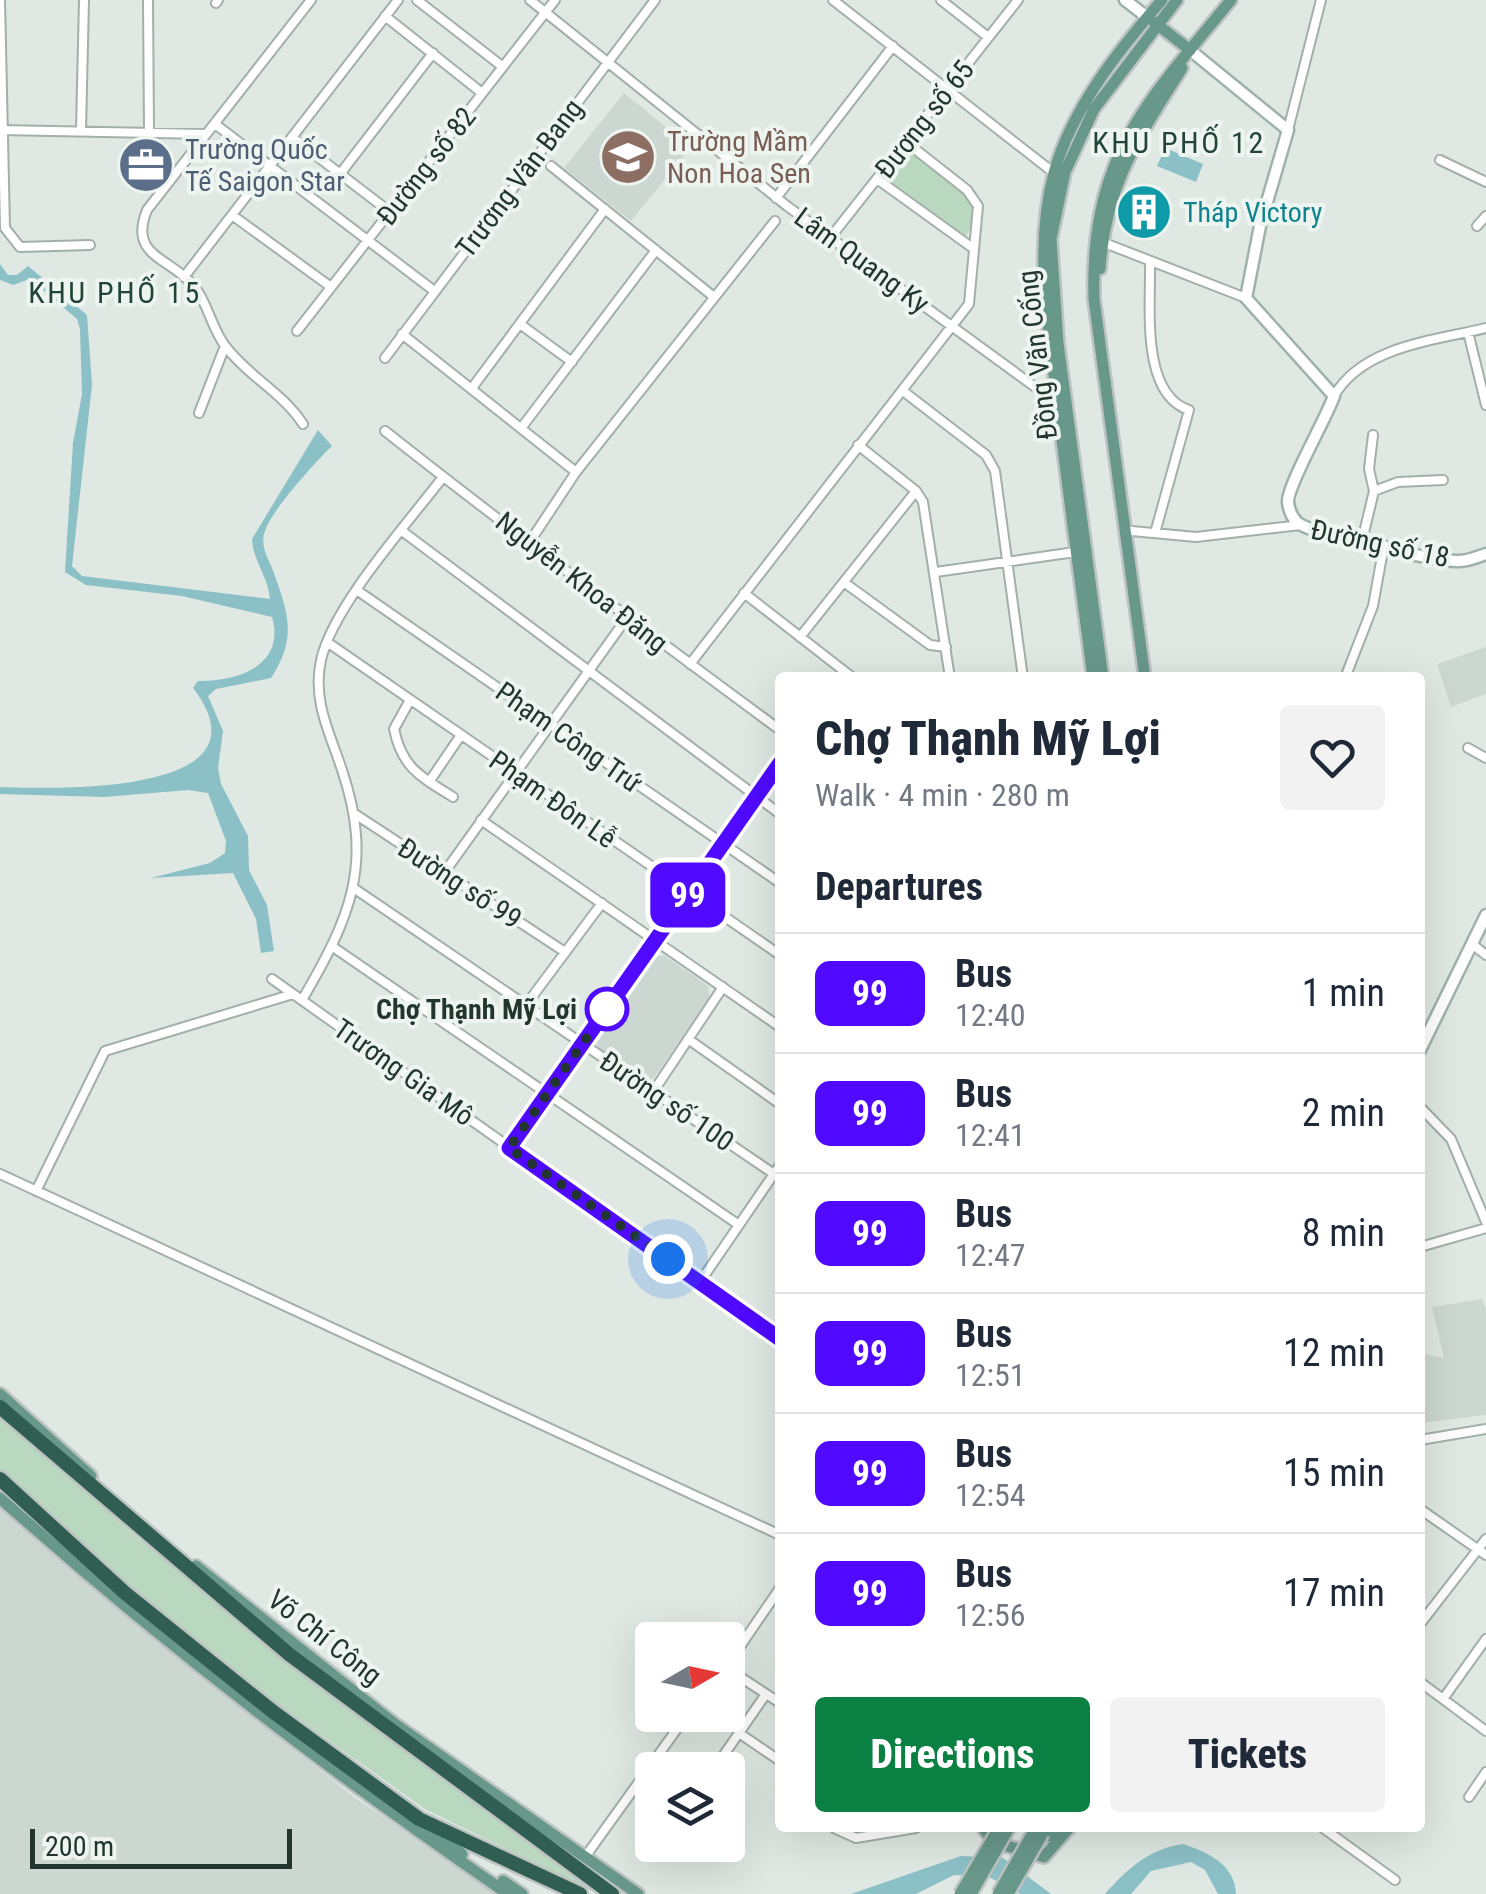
<!DOCTYPE html>
<html lang="en">
<head>
<meta charset="utf-8">
<style>
	:root { --surface:#fff; --page:#f2f2f3; --text:#1f2937; --muted:#747a83; --line:#e0e1e3; --accent:#0b8043 }
	body { margin:0; font-family:"Roboto Condensed",sans-serif; background:var(--page); color:var(--text); height:100vh; display:flex; flex-direction:column; font-size:38px; white-space:nowrap }
	* { box-sizing:border-box; margin:0 }
	p { font-size:32px; color:var(--muted) }
	.icon { flex:none; width:55px; height:55px; fill:none; stroke:currentColor; stroke-width:2; stroke-linecap:round; stroke-linejoin:round }
	.map { position:relative; flex:1; overflow:hidden }
	.side { position:absolute; left:775px; top:672px; width:650px; height:1160px; display:flex; flex-direction:column; background:var(--surface); border-radius:10px; box-shadow:0 10px 40px #0002 }
	.side>* { flex:none }
	.badge { padding:0 20px; border-radius:15px; font-size:35px; line-height:65px }
	.needle { width:65px; rotate:81deg }
	.fabs { position:absolute; left:635px; top:1622px; display:grid; gap:20px }
	.fabs a { display:grid; place-items:center; width:110px; height:110px; border-radius:10px; background:var(--surface); box-shadow:0 10px 40px #0002; font-size:50px }
	.scale { position:absolute; left:30px; bottom:25px; width:262px; box-sizing:border-box; padding-left:10px; border:5px solid #22362f; border-top:0; font-size:28px; line-height:35px; white-space:nowrap; color:#22362f; -webkit-text-stroke:8px #eef5f1; paint-order:stroke }
	.you { position:absolute; width:50px; height:50px; margin:-25px; border:8px solid #fff; border-radius:50%; background:#1a73e8; box-shadow:0 0 0 15px #1a73e833 }
	.map>.badge { position:absolute; translate:-50% -50%; box-shadow:0 0 0 5px #fff }
	h2 { padding:0 40px; font-size:38px; line-height:90px }
	.round { display:grid; place-items:center; flex:none; width:105px; height:105px; border-radius:10px; background:var(--page) }
	.headline { display:flex; align-items:center; justify-content:space-between; height:170px; padding:0 40px }
	h1 { font-size:48px; font-weight:800; line-height:75px }
	.button { display:flex; gap:20px; margin-top:auto; padding:20px 40px }
	.button a { flex:1; height:115px; border-radius:10px; background:var(--accent); color:#fff; font-size:40px; font-weight:800; line-height:115px; text-align:center }
	.button a+a { background:var(--page); color:var(--text) }
	ul { padding:0; list-style:none }
	li { display:flex; align-items:center; gap:30px; height:120px; padding:0 40px; border-top:2px solid var(--line) }
	li div { flex:1 }
	li b { display:block; font-size:38px }
	li em { font-style:normal }
	li .badge { min-width:110px; font-weight:700; text-align:center }
	.map>svg:first-child { display:block }
	.built { fill:#cdd7d2 }
	.green { fill:#bad7c0 }
	.water { fill:#8cc0c7 }
	.lines { fill:none; stroke-linecap:round; stroke-linejoin:round }
	.street-casing { stroke:#a3afa9; stroke-width:12 }
	.secondary-casing { stroke:#9fb2aa; stroke-width:15 }
	.primary-casing { stroke:#bdc3c1; stroke-width:16 }
	.highway-casing { stroke:#bdc3c1; stroke-width:19 }
	.street { stroke:#fff; stroke-width:8 }
	.secondary { stroke:#fff; stroke-width:10 }
	.primary { stroke:#68988a; stroke-width:11 }
	.highway { stroke:#315e53; stroke-width:14 }
	.primary-bridge-casing { stroke:#bdc3c1; stroke-width:16; stroke-linecap:butt }
	.primary-bridge { stroke:#68988a; stroke-width:11 }
	.line-casing { stroke:#fff; stroke-width:22 }
	.line { stroke:#4f0aff; stroke-width:15 }
	.walk { stroke:#22362f; stroke-width:10; stroke-dasharray:0 18 }
	.stop-dot { fill:#fff; stroke:#4f0aff; stroke-width:5 }
	.labels { text-anchor:middle; stroke-width:8; stroke-linejoin:round; paint-order:stroke }
	.street-label { font-size:28px; fill:#22362f; stroke:#eef5f1 }
	.education-label { font-size:28px; fill:#785e54; stroke:#eef5f1; text-anchor:start }
	.service-label { font-size:28px; fill:#4e5e75; stroke:#eef5f1; text-anchor:start }
	.culture-label { font-size:28px; fill:#0d838f; stroke:#eef5f1; text-anchor:start }
	.stop-label { font-size:28px; font-weight:bold; fill:#22362f; stroke:#eef5f1; text-anchor:end }
	.neighbourhood-label { font-size:30px; letter-spacing:2.5px; fill:#21453b; stroke:#eef5f1 }
</style>
</head>
<body>
<div class="map">
<svg width="1486" height="1894" viewBox="0 0 1486 1894">
	<rect width="100%" height="100%" fill="#dfe8e3"/>
	<path class="built" d="M624 93 691 147 631 221 564 168Z
		M1486 647V694L1451 707 1437 664Z
		M655 956H665L708 986 710 997 654 1078 645 1081 600 1051 596 1043Z
		M1482 1299 1486 1308V1415L1420 1423V1353L1444 1358 1432 1307Z
		M0 1508 71 1571 355 1798 500 1894H0Z"/>
	<path class="green" d="M914 153 973 200 972 226 965 238 889 183 887 175 899 157Z
		M0 1414 138 1538 495 1810 592 1891 425 1809 205 1652 112 1577 0 1474Z"/>
	<path class="water" d="M1165 148 1203 164 1196 182 1157 166Z
		M0 264 8 275H17L28 266 87 315 92 385 72 566 82 576 270 599C268 576 253 561 252 539L318 430 332 446C316 461 271 511 265 531 260 545 267 556 272 568 288 612 298 637 271 678L216 689 208 696 223 731 218 768 221 784 248 836 249 870 267 905 274 951 261 953 256 919 233 873 151 878 210 863 225 853 226 841 208 793 188 790 104 797 0 794V787C55 789 276 796 193 688L198 681C238 682 286 665 272 617L182 596 86 585 65 572 73 443 82 394 80 329 77 319 30 279 13 285 0 280Z
		M1183 1844C1207 1852 1235 1864 1236 1894H1218L1205 1870 1191 1862 1151 1871 1131 1894H1105C1127 1869 1149 1849 1183 1844Z
		M961 1856 1003 1858 1051 1894H1020L989 1877 954 1875 916 1894H851Z"/>
	<g class="lines">
		<g class="street-casing">
			<path id="street" d="M0 0 5 228 20 247 90 245
				M148 0 149 130
				M417 0 503 67
				M530 0 787 206 1057 403
				M833 0 1054 173
				M941 0 988 37
				M216 3 218 0
				M385 16 482 93
				M215 124 433 290
				M0 130 206 134
				M81 130 84 0
				M1288 130 1321 0
				M292 137 390 212
				M1440 160 1486 182
				M551 166 714 297
				M340 174 433 53
				M877 179 974 249
				M776 198 893 46
				M232 215 331 287
				M1477 226 1486 216
				M830 238 1018 0
				M1102 242 1246 298
				M1150 263C1151 305 1140 394 1189 410L1155 533
				M184 277 398 0
				M520 324 572 362
				M297 331 555 0
				M1468 332 1486 405
				M402 334 576 472
				M385 358 655 0
				M472 388 605 209
				M903 391 986 455 995 471 1023 678
				M1334 396C1363 346 1433 341 1486 328
				M199 413 225 346
				M303 424C282 392 249 377 226 347 212 330 208 303 194 286 170 257 128 257 147 210L311 0
				M522 427 656 250
				M385 431C515 534 647 632 780 730
				M1373 435 1369 469 1374 491
				M858 445 916 491 923 502 950 678
				M402 531 780 814
				M1132 531 1196 537 1301 525
				M531 540 576 472 775 221
				M1362 541 1374 491 1398 482 1443 480
				M936 572 1075 552
				M845 583 930 645 946 647
				M358 591 780 883
				M744 593 853 678
				M800 637 916 491
				M327 642 780 955
				M690 664 969 304 978 206 967 190 906 142
				M1345 678 1373 606 1384 545
				M410 700 394 729C402 768 421 777 453 797
				M1468 748 1486 758
				M429 782 461 735
				M355 814 565 952
				M481 820 780 1027
				M444 873 626 619
				M355 889 780 1178
				M1472 944 1486 955
				M333 947 739 1225
				M272 979 780 1339
				M302 1000C350 918 374 865 342 770 330 733 312 701 321 660 333 606 408 523 443 477
				M526 1005 602 903
				M688 1039 780 1104
				M653 1092 723 987
				M1420 1107 1451 1139 1486 1222
				M509 1147 780 763
				M0 1174 780 1535
				M36 1191 105 1051 293 994
				M1420 1247 1486 1228
				M700 1282 780 1165
				M1420 1440 1486 1429
				M1420 1509 1486 1555
				M1420 1624 1486 1539
				M728 1664 780 1588
				M728 1669 780 1703
				M1420 1682 1486 1731
				M1443 1699 1486 1639
				M739 1733 780 1761
				M716 1766 766 1694
				M1469 1797 1486 1772
				M834 1828 856 1838 916 1828
				M1323 1828 1395 1880
				M585 1857 687 1715"/>
		</g>
		<g class="secondary-casing">
			<path id="secondary" d="M1125 0 1147 17
				M1190 50 1288 130 1260 226 1246 298 1334 396C1326 419 1287 486 1288 502 1289 510 1292 518 1298 523 1314 535 1432 560 1456 561 1466 562 1477 557 1486 554
				M1420 1050 1486 915"/>
		</g>
		<g class="primary-casing">
			<path id="primary" d="M1154 22 1190 50
				M1100 269C1105 184 1139 137 1182 68
				M1093 678C1081 585 1068 492 1057 399 1048 324 1034 247 1054 173 1072 108 1119 50 1162 0
				M1103 678 1058 343 1051 239 1065 172 1094 109 1177 0
				M1145 678 1094 299C1090 156 1146 104 1231 0
				M0 1394 91 1476
				M0 1498C162 1643 329 1771 508 1894
				M196 1566 395 1724 638 1894
				M430 1828 462 1854
				M983 1828 994 1842 1044 1857 1069 1828
				M1049 1836 1054 1828
				M503 1881 522 1894"/>
		</g>
		<g class="highway-casing">
			<path id="highway" d="M0 1407 290 1655 612 1894
				M0 1479 125 1593 272 1711 419 1819 580 1894"/>
		</g>
		<use href="#street" class="street"/>
		<use href="#secondary" class="secondary"/>
		<use href="#primary" class="primary"/>
		<use href="#highway" class="highway"/>
		<g class="primary-bridge-casing">
			<path id="primary-bridge" d="M960 1894 999 1828
				M971 1894 1009 1828
				M998 1894 1034 1831
				M1008 1894 1043 1833"/>
		</g>
		<use href="#primary-bridge" class="primary-bridge"/>
	</g>
	<g class="lines">
		<g class="line-casing">
			<path id="line" d="M780 763 509 1148 780 1339"/>
		</g>
		<use href="#line" class="line"/>
		<path class="walk" d="M607 1009 509 1148 668 1259"/>
	</g>
	<defs>
		<g id="school-disc" transform="scale(2.875)"><circle r="9.5" fill="#8d6e63" stroke="#eef5f1"/><path d="M0-5L7-2L0 1L-7-2ZM-4 1L0 2.5L4 1V4Q0 6-4 4Z" fill="#fff"/></g>
		<g id="office-disc" transform="scale(2.875)"><circle r="9.5" fill="#5c6f8a" stroke="#eef5f1"/><path d="M-6-3h4V-5.5h4V-3h4V5H-6ZM-1-4.5V-3h2v-1.5ZM-6 0V1H6V0Z" fill="#fff"/></g>
		<g id="building-disc" transform="scale(2.875)"><circle r="9.5" fill="#0f9aa8" stroke="#eef5f1"/><path d="M-4-6H4V6H1V3H-1V6H-4ZM-2.5-4.3h1.7v1.8h-1.7ZM.8-4.3h1.7v1.8H.8ZM-2.5-1h1.7V.8h-1.7ZM.8-1h1.7V.8H.8Z" fill="#fff"/></g>
	</defs>
	<g fill-rule="evenodd">
		<use href="#school-disc" x="628" y="157"/>
		<use href="#office-disc" x="146" y="165"/>
		<use href="#building-disc" x="1144" y="212"/>
	</g>
	<circle class="stop-dot" cx="607" cy="1009" r="20"/>
	<g class="labels">
		<g class="street-label">
			<text transform="translate(924 119) rotate(-52)" y="10">Đương số 65</text>
			<text transform="translate(426 166) rotate(-52)" y="10">Đường số 82</text>
			<text transform="translate(519 178) rotate(-53)" y="10">Trương Văn Bang</text>
			<text transform="translate(862 260) rotate(36)" y="10">Lâm Quang Ky</text>
			<text transform="translate(1037 355) rotate(-97)" y="10">Đồng Văn Cống</text>
			<text transform="translate(1380 543) rotate(12)" y="10">Đường số 18</text>
			<text transform="translate(582 582) rotate(38)" y="10">Nguyễn Khoa Đăng</text>
			<text transform="translate(569 737) rotate(35)" y="10">Phạm Công Trứ</text>
			<text transform="translate(553 799) rotate(35)" y="10">Phạm Đôn Lễ</text>
			<text transform="translate(460 883) rotate(33)" y="10">Đường số 99</text>
			<text transform="translate(404 1072) rotate(35)" y="10">Trương Gia Mô</text>
			<text transform="translate(667 1101) rotate(34)" y="10">Đường số 100</text>
			<text transform="translate(325 1637) rotate(38)" y="10">Võ Chí Công</text>
		</g>
		<g class="education-label">
			<text x="667" y="151">Trường Mầm<tspan x="667" dy="32">Non Hoa Sen</tspan></text>
		</g>
		<g class="service-label">
			<text x="185" y="159">Trường Quốc<tspan x="185" dy="32">Tế Saigon Star</tspan></text>
		</g>
		<g class="culture-label">
			<text x="1183" y="222">Tháp Victory</text>
		</g>
		<g class="stop-label">
			<text x="577" y="1019">Chợ Thạnh Mỹ Lợi</text>
		</g>
		<g class="neighbourhood-label">
			<text x="1179" y="153">KHU PHỐ 12</text>
			<text x="115" y="303">KHU PHỐ 15</text>
		</g>
	</g>
</svg>
<div class="fabs">
<a><svg class="needle" viewBox="-14 -14 28 28"><path d="M0-13l5 13h-10z" fill="#e53935"/><path d="M0 13l5-13h-10z" fill="#747a83"/></svg></a>
<a><svg class="icon" aria-label="layers" viewBox="0 0 24 24"><path d="M12 4l9 5-9 5-9-5zM3 14l9 5 9-5"/></svg></a>
</div>
<div class="scale">200 m</div>
<div class="you" style="left:668px;top:1259px"></div>
<b class="badge" style="left:688px;top:895px;background:#4f0aff;color:#fff">99</b>
<section class="side">
<div class="headline"><div><h1>Chợ Thạnh Mỹ Lợi</h1><p>Walk · 4 min · 280 m</p></div><a class="round"><svg class="icon" aria-label="heart" viewBox="0 0 24 24"><path d="M12 20l-8-8c-3-5 5-10 8-4 3-6 11-1 8 4z"/></svg></a></div>
<h2>Departures</h2>
<ul>
<li><span class="badge" style="background:#4f0aff;color:#fff">99</span><div><b>Bus</b><p>12:40</p></div><em>1 min</em></li>
<li><span class="badge" style="background:#4f0aff;color:#fff">99</span><div><b>Bus</b><p>12:41</p></div><em>2 min</em></li>
<li><span class="badge" style="background:#4f0aff;color:#fff">99</span><div><b>Bus</b><p>12:47</p></div><em>8 min</em></li>
<li><span class="badge" style="background:#4f0aff;color:#fff">99</span><div><b>Bus</b><p>12:51</p></div><em>12 min</em></li>
<li><span class="badge" style="background:#4f0aff;color:#fff">99</span><div><b>Bus</b><p>12:54</p></div><em>15 min</em></li>
<li><span class="badge" style="background:#4f0aff;color:#fff">99</span><div><b>Bus</b><p>12:56</p></div><em>17 min</em></li>
</ul>
<div class="button"><a>Directions</a><a>Tickets</a></div>
</section>
</div>
</body>
</html>
